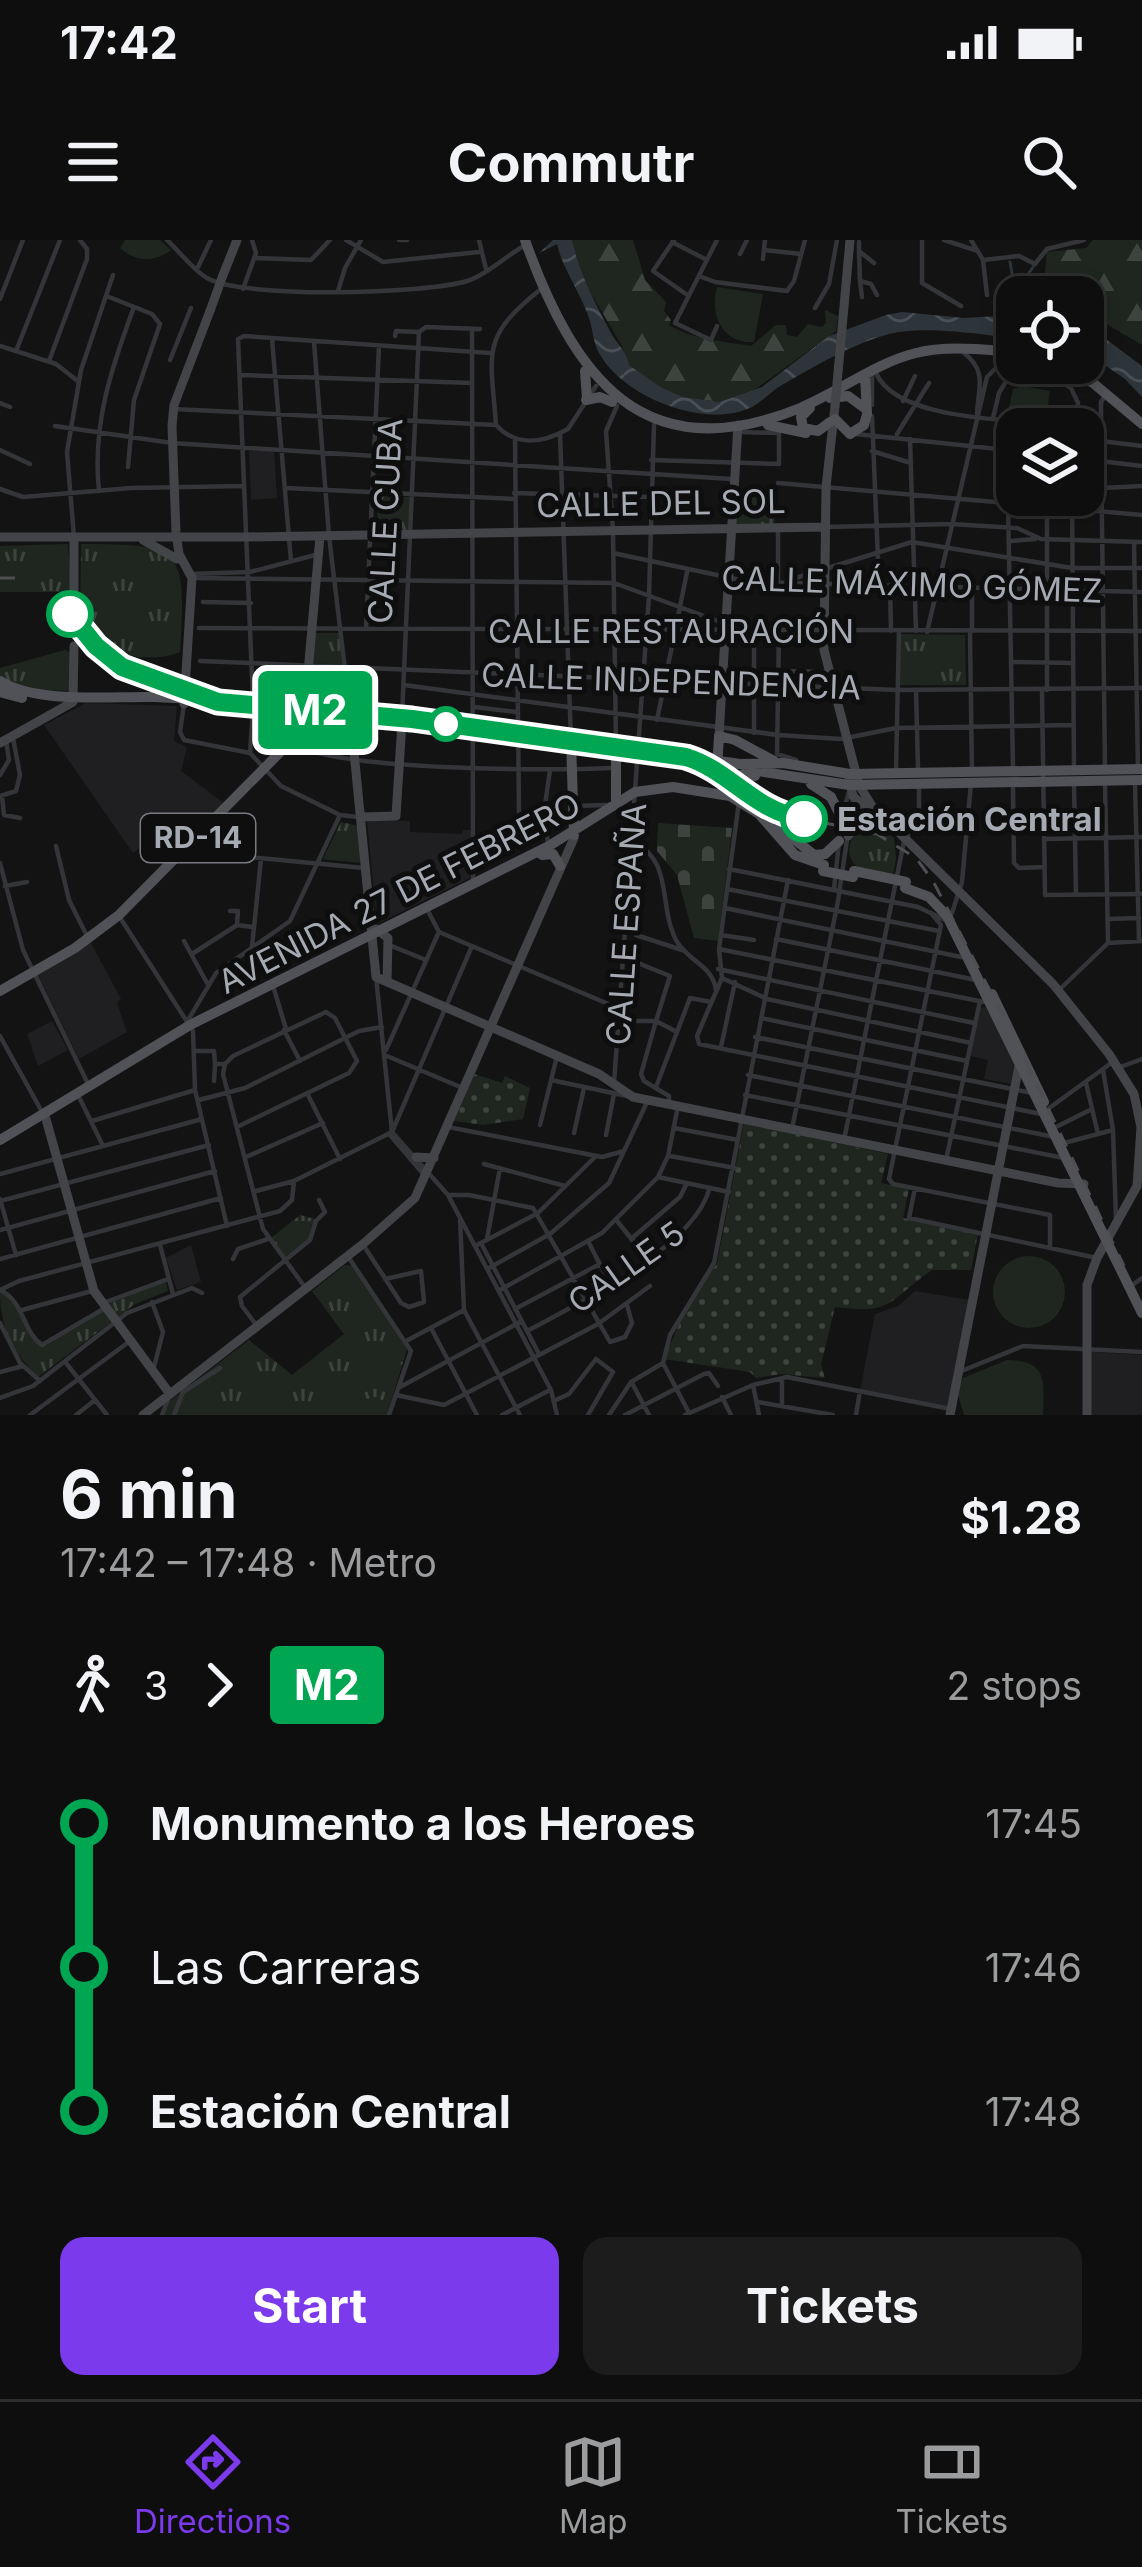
<!DOCTYPE html>
<html lang="en">
<head>
<meta charset="utf-8">
<style>
	:root { --surface:#0e0e0f; --page:#1c1c1d; --text:#f1f3f6; --muted:#9b9c9e; --line:#2e2e2f; --accent:#7c3aed }
	body { margin:0; font-family:Inter,sans-serif; background:var(--page); color:var(--text); height:100vh; display:flex; flex-direction:column; font-size:45px; white-space:nowrap }
	* { box-sizing:border-box; margin:0 }
	p { font-size:39px; color:var(--muted) }
	.icon { flex:none; width:66px; height:66px; fill:none; stroke:currentColor; stroke-width:2; stroke-linecap:round; stroke-linejoin:round }
	.map { position:relative; height:1175px; overflow:hidden }
	.sheet { display:flex; flex-direction:column; background:var(--surface); flex:1 }
	.sheet>* { flex:none }
	.badge { padding:0 24px; border-radius:9px; font-size:42px; line-height:78px }
	.tools { position:absolute; left:996px; top:36px; display:grid; gap:24px }
	.tools a { display:grid; place-items:center; width:108px; height:108px; border-radius:24px; background:var(--surface); box-shadow:0 6px 18px #0003,0 0 0 3px var(--line); font-size:60px }
	.map>.badge { position:absolute; translate:-50% -50%; box-shadow:0 0 0 6px #fff }
	.legs { display:flex; align-items:center; gap:18px; height:132px; padding:0 60px; font-size:39px }
	.legs p { margin-inline-start:auto }
	.headline { display:flex; align-items:center; justify-content:space-between; height:204px; padding:0 60px }
	h1 { font-size:66px; font-weight:700; line-height:90px }
	.action { display:flex; gap:24px; margin-top:auto; padding:24px 60px }
	.action a { flex:1; height:138px; border-radius:24px; background:var(--accent); color:#fff; font-size:48px; font-weight:700; line-height:138px; text-align:center }
	.action a+a { background:var(--page); color:var(--text) }
	ul { padding:0 60px; list-style:none }
	li { display:flex; align-items:center; gap:42px; height:144px; font-size:45px }
	li i { display:grid; place-items:center; width:18px; height:100%; margin:0 15px; background:currentColor }
	li i::after { content:''; width:30px; height:30px; margin:-15px; border:9px solid; border-radius:50%; background:var(--surface) }
	li p { margin-inline-start:auto }
	li:first-child i { background:linear-gradient(#0000 50%,currentColor 0) }
	li:last-child i { background:linear-gradient(currentColor 50%,#0000 0) }
	.status { display:flex; justify-content:space-between; align-items:center; height:84px; padding:0 60px; background:var(--surface); direction:ltr }
	.status svg { height:33px; fill:currentColor }
	header { display:flex; justify-content:space-between; align-items:center; height:156px; padding:0 60px; background:var(--surface); font-size:54px; font-weight:700 }
	.dock { display:flex; justify-content:space-around; align-items:center; height:168px; border-top:3px solid var(--line); background:var(--surface); font-size:33px; color:var(--muted) }
	.dock a { display:grid; justify-items:center; gap:6px }
	.dock .on { color:var(--accent) }
	.map>svg:first-child { display:block }
	.built { fill:#1f1f21 }
	.grass { fill:url(#grass-dots) }
	.forest { fill:url(#forest-firs) }
	.cemetery { fill:url(#cemetery-stones) }
	.park { fill:url(#park-tufts) }
	.pitch { fill:#1f2620 }
	.water { fill:url(#water-waves) }
	.lines { fill:none; stroke-linecap:round; stroke-linejoin:round }
	.stream { stroke:#2d353b; stroke-width:3 }
	.street { stroke:#343539; stroke-width:4.5 }
	.secondary { stroke:#424448; stroke-width:9 }
	.primary { stroke:#505257; stroke-width:10 }
	.rail { stroke:#4d4f53; stroke-width:3; stroke-dasharray:15 12; stroke-linecap:butt }
	.secondary-bridge { stroke:#424448; stroke-width:9 }
	.primary-bridge { stroke:#505257; stroke-width:10 }
	.line-1-casing { stroke:#fff; stroke-width:27 }
	.line-1 { stroke:#00a651; stroke-width:18 }
	.stop-1-dot { fill:#fff; stroke:#00a651; stroke-width:6 }
	.labels { text-anchor:middle; stroke-width:10; stroke-linejoin:round; paint-order:stroke }
	.shield { fill:#0e0e0f; stroke:#787b82; stroke-width:3 }
	.shield-label { font-size:30px; font-weight:bold; fill:#a5aab3 }
	.street-label { font-size:33px; fill:#a5aab3; stroke:#0e0e0f }
	.stop-label { font-size:33px; font-weight:bold; fill:#a5aab3; stroke:#0e0e0f; text-anchor:start }
</style>
</head>
<body>
<div class="status"><b>17:42</b><svg viewBox="0 0 49 12"><path d="M0 12V9h3v3zM5 12V6h3v6zM10 12V3h3v9zM15 12V0h3v12zM26 1h20v11H26zM47 4h2v5h-2z"/></svg></div>
<header><svg class="icon" aria-label="menu" viewBox="0 0 24 24"><path d="M4 6h16M4 12h16M4 18h16"/></svg>Commutr<svg class="icon" aria-label="search" viewBox="0 0 24 24"><circle cx="10" cy="10" r="6"/><path d="M15 15l6 6"/></svg></header>
<div class="map">
<svg width="1142" height="1175" viewBox="0 0 1142 1175">
	<defs>
		<pattern id="grass-dots" width="8" height="8" patternUnits="userSpaceOnUse" patternTransform="scale(3)"><rect width="8" height="8" fill="#1f2620"/><path d="M2 2h.1M6 6h.1" fill="none" stroke="#3d433e" stroke-width="1.8" stroke-linecap="round"/></pattern>
		<pattern id="forest-firs" width="22" height="20" patternUnits="userSpaceOnUse" patternTransform="scale(3)"><rect width="22" height="20" fill="#1f2620"/><path d="M5 1l3.5 6h-7zM16 11l3.5 6h-7z" fill="#3d433e"/></pattern>
		<pattern id="cemetery-stones" width="16" height="16" patternUnits="userSpaceOnUse" patternTransform="scale(3)"><rect width="16" height="16" fill="#1f2620"/><path d="M2 7V4a2 2 0 0 1 4 0v3zM10 15v-3a2 2 0 0 1 4 0v3z" fill="#3d433e"/></pattern>
		<pattern id="park-tufts" width="24" height="20" patternUnits="userSpaceOnUse" patternTransform="scale(3)"><rect width="24" height="20" fill="#1f2620"/><path d="M3 7l-1-3M5 7V3M7 7l1-3M15 17l-1-3M17 17v-4M19 17l1-3" fill="none" stroke="#3d433e"/></pattern>
		<pattern id="water-waves" width="16" height="10" patternUnits="userSpaceOnUse" patternTransform="scale(3)"><rect width="16" height="10" fill="#2d353b"/><path d="M0 5q4-4 8 0t8 0" fill="none" stroke="#485055"/></pattern>
	</defs>
	<rect width="100%" height="100%" fill="#131314"/>
	<path class="built" d="M274 210 277 258 251 260 249 211Z
		M86 463 177 466 174 501 187 507 181 531 225 564 170 624 151 599 133 613 44 485Z
		M367 580 410 581V592L462 594 463 590H472L470 638 377 684Z
		M90 701 121 759 117 763 127 792 79 819 37 733Z
		M987 767 1016 826 1012 844 984 839 988 820 970 816 980 768Z
		M52 781 68 810 38 826 27 794Z
		M191 1005 201 1042 177 1050 166 1018Z
		M915 1051 970 1060 951 1169 860 1151 875 1074 898 1066Z
		M1091 1112 1142 1115V1175H1091Z"/>
	<path class="grass" d="M475 834 502 843 505 836 530 848 523 879 483 885 454 881Z
		M744 883 888 914 881 943 909 949 903 978 978 994 971 1030H932C888 1060 895 1075 835 1067L821 1125 825 1138 781 1134 756 1138 750 1132 664 1119 691 1057 717 1024Z"/>
	<path class="forest" d="M572 0H633L645 40 666 62 664 71 671 80 669 85C695 100 722 101 751 106L776 85H786L787 95 797 97 808 84 822 87 826 83 825 70 838 76 836 91 747 155 720 162 683 157 661 148 629 125 622 106 578 31Z
		M1093 0H1142V105L1083 70V57H1046L1043 53 1047 12 1086 8Z"/>
	<path class="cemetery" d="M658 583 732 588 718 701 694 698 677 635 657 611Z"/>
	<path class="park" d="M737 249 773 252 775 287 735 286Z
		M378 256 410 257 408 290 377 288Z
		M68 304 71 347 67 352H0V306Z
		M81 304C185 304 186 309 180 412 150 425 108 413 80 399Z
		M314 393H339L342 425 313 423Z
		M901 394 965 395 966 445H899Z
		M65 410 71 413V451L33 450 0 438V428Z
		M341 582 359 586 361 623 323 619Z
		M876 584 894 598 896 618 893 635 857 627C843 613 850 599 861 586Z
		M300 975 315 979 310 999 285 1017 271 998Z
		M345 1025 354 1026 407 1109 387 1175H164L168 1162 249 1100 292 1135 344 1094 312 1051Z
		M165 1038 168 1051 135 1064 38 1137C13 1112 0 1087 0 1052L14 1058 37 1103 47 1105 114 1060Z"/>
	<path class="pitch" d="M125 0H160L171 10C155 23 135 22 120 8Z
		M717 47 763 54 754 102C723 104 709 75 717 47Z
		M1023 146 1050 151 1046 179 1007 176 1013 149Z
		M993 1052a36 36 0 1 1 72 0a36 36 0 1 1-72 0Z
		M1007 1120C1048 1121 1044 1141 1043 1175H964L957 1151 963 1138Z
		M376 1157 388 1163 385 1175H349L356 1161Z"/>
	<path class="water" d="M553 0H572C579 33 594 61 610 91 617 105 626 109 629 125L662 148 683 157 720 162 762 147 829 96 886 75 902 72 964 78 1017 75V99C983 94 921 85 889 94 852 104 815 126 782 145 771 151 763 161 752 167 705 190 623 157 599 113 593 103 593 89 589 78 580 51 563 30 557 4L539 13Z
		M1083 82 1142 126V157L1125 139 1083 110Z"/>
	<g class="lines">
		<path class="stream" d="M1010 22 1017 61
			M1035 56 1040 57
			M1024 57 1025 39 1035 24
			M1029 57H1030"/>
		<path class="street" d="M167 0C179 11 193 30 207 38 243 59 425 54 467 41 486 35 505 17 522 7
			M346 0 383 22 479 12
			M399 0H407
			M479 0 486 29
			M674 0 653 31 686 54
			M717 0 675 83 711 100 717 86
			M922 0V43L961 66
			M944 0 978 11
			M971 0 983 20 987 55
			M672 2 705 19
			M859 2V11L874 23
			M764 10 801 14
			M859 11 860 41 871 44 877 55
			M740 14 747 0
			M254 18 311 20 330 0
			M763 19 765 0
			M983 20 1019 16 1035 24 1047 9 1084 0
			M198 27 211 0
			M699 36 715 42 787 51 794 41 805 0
			M860 41 862 57
			M243 49 256 13 252 0
			M338 51 345 28 361 0
			M109 57 152 74 160 84 134 160 128 227
			M0 59 23 0
			M815 68 829 44 837 0
			M472 89 473 641
			M395 96 396 91 419 92
			M272 99 291 321
			M314 102 329 296 350 471
			M0 106 56 124 79 142
			M16 111 60 0
			M964 113C989 133 977 149 977 177
			M170 120 191 68
			M49 121 87 19V9L80 0
			M876 133C898 184 1028 180 1077 185
			M240 135 472 143
			M903 161 915 136
			M0 163 10 167
			M872 165V136
			M173 169 496 185C516 207 543 203 568 189L596 146
			M872 176 879 344
			M993 178 999 153 1008 138C1028 129 1053 136 1071 148L1078 163 1076 189
			M496 185C491 113 479 98 541 49
			M55 186 172 203 731 239
			M740 192 777 193
			M560 194 571 500
			M856 194 1017 211
			M897 194 929 143
			M910 199 916 391
			M515 200 519 573
			M1101 201 1142 206
			M0 210 30 224
			M1007 210 1013 528
			M872 211 911 223
			M1083 219 1142 226
			M651 220 779 224V192
			M778 243 1142 275
			M286 248 514 259
			M1102 248 1142 246
			M0 249 23 257 131 248 244 246
			M99 251C92 185 111 129 134 67
			M514 253 651 257
			M1072 255 1074 528
			M826 287 951 284 1017 288 1041 299 1142 302
			M74 297 67 212 81 130 113 35
			M1011 301 1035 299
			M1134 302 1138 529
			M613 313 750 342 1142 352
			M189 334 250 332 319 314
			M193 338 614 343 726 384
			M786 341 912 302 1072 328H1142
			M778 343V289
			M890 345 891 391
			M972 349V391
			M203 362 251 363
			M199 388 1142 391
			M366 388 379 106
			M779 391 777 514 796 520
			M927 392 987 137 1009 115
			M970 394 972 532
			M200 421 897 450 1142 448
			M1013 422 1072 423
			M780 431 828 432
			M404 445 778 495 841 499 896 488 1074 485
			M916 450 918 528
			M1047 450V255
			M1042 452 1045 655 1142 654
			M253 462 238 99 244 96 490 113
			M184 464 180 492 184 500 250 513 281 546 340 575 358 577
			M474 467 516 472
			M402 476 419 92 426 87 480 89
			M657 480 687 332
			M302 490 349 501
			M754 493V391
			M291 502C327 531 557 531 611 528
			M616 504 613 291 606 191 617 166
			M250 513 253 469
			M896 530 899 391
			M1105 530 1101 201V162L1106 154
			M0 535 9 520 6 501
			M1074 542 1076 655
			M1105 542 1108 703
			M1135 544 1139 700
			M1013 547 1014 623 1019 628 1044 627
			M0 556 16 551 20 535 13 498
			M2 556 4 575 20 578
			M739 562 719 709 722 738 697 796 699 804 1041 874 1114 821
			M574 566 605 565
			M843 572 850 549
			M1046 599 1142 597
			M632 602C674 619 658 666 676 700 688 722 712 724 716 750
			M56 606 69 660 86 694
			M549 606 543 579 550 530
			M186 611 364 628
			M0 623 23 710 89 846
			M729 629 918 667 945 680
			M5 646 27 642
			M727 649 939 691
			M834 649 841 583
			M725 668 966 718
			M230 671H238L237 685
			M428 671 439 692 620 769
			M931 673 941 685 889 939 893 944 1050 975V1007
			M952 673 962 642 971 543
			M119 676 193 791 195 850 227 986
			M1109 679 1139 678
			M636 695 682 710
			M721 695 754 700
			M776 699 976 740
			M184 701 207 743
			M389 705 426 720
			M252 707 261 619
			M719 709 984 762
			M192 714 237 685 253 687
			M623 717 670 736 656 781H636
			M718 729 974 783
			M376 737 392 892
			M722 738 767 759 971 803
			M274 749 286 789
			M1059 750 1108 703 1142 701
			M761 778 967 821
			M187 782 216 733 290 681 340 575
			M284 790 300 821
			M0 796 41 870
			M755 797 1032 853
			M721 807 735 742
			M386 810 438 694
			M195 811H214L215 824H225
			M387 816 465 849
			M225 824 233 816 326 772 335 778 357 821 349 833 237 887
			M225 824 223 834 263 989 304 1046
			M1120 827 1142 819
			M1103 830 1113 890 1116 980
			M748 835 1054 897
			M551 840 627 856
			M214 841 215 824
			M614 843 649 356 654 185
			M1086 843 1098 894
			M656 847 690 758 711 762
			M308 855 340 919
			M745 855 1064 918
			M80 859 103 906
			M199 860 245 848 359 791 382 787
			M669 864V856L644 841 641 834 656 781 675 791
			M92 881 195 850
			M540 885 557 816
			M448 887 602 917 624 911
			M1056 887 1092 869
			M674 888 738 900
			M792 889 838 661 853 559
			M392 892 448 955 551 1150 557 1175
			M392 892 472 706
			M574 893 584 848
			M390 895 425 936
			M606 895 614 854
			M844 900 904 601 919 578V546
			M1064 903 1113 890
			M670 916 735 928
			M246 917 323 883
			M946 920 980 761
			M484 924 565 946
			M0 934 202 879
			M658 937 729 952
			M915 948 909 978 1097 1018
			M256 951 294 941 392 892
			M448 955H469L533 968 610 1102 625 1097 632 1083 627 1065
			M0 959 16 1015
			M0 961 209 905
			M460 979 464 1070 520 1175
			M617 981 647 1018
			M0 990 215 931
			M487 999 500 928
			M631 999 680 957 686 945
			M481 1003 539 1114
			M589 1003 611 1046
			M160 1005 173 1054
			M477 1005 538 973 596 916
			M364 1006 401 1063 409 1067 424 1062 421 1031 385 1039
			M349 1018 411 1111 389 1175
			M0 1019 221 958
			M233 1019 238 1009 268 999
			M489 1028 550 994 609 943 648 860
			M1134 1044 1142 1038
			M500 1050 602 993 658 937 668 916 678 866
			M106 1062 168 1039
			M152 1062 163 1092 153 1131
			M105 1068 42 1105C22 1091 25 1062 0 1050L19 1041 280 971 292 960 294 941
			M515 1069 600 1024
			M22 1070 92 1051
			M0 1083 20 1123 40 1141
			M257 1086 242 1066 240 1057 310 1000 316 981 325 972 319 960
			M431 1088 477 1175
			M527 1091C578 1064 693 1007 709 950
			M408 1100 464 1070
			M66 1123 107 1175
			M663 1123 670 1095 714 1023 788 640
			M663 1123 688 1171
			M0 1132 23 1126
			M959 1132 1023 1106 1142 1112
			M632 1143 649 1175
			M753 1145 759 1175
			M400 1147 522 1081
			M396 1155 444 1165 598 1084 650 1046
			M722 1157 731 1175
			M0 1158 33 1146 127 1073 192 1048 202 1053
			M556 1160 569 1154 596 1119 613 1132 588 1175
			M758 1162 833 1175
			M782 1166V1138
			M30 1175 130 1101
			M76 1175 95 1160
			M162 1175 168 1159
			M174 1175 183 1152 220 1128
			M502 1175 550 1150
			M609 1175 631 1142 663 1123
			M625 1175 704 1134 709 1133 718 1146
			M685 1175 753 1145 787 1137 951 1169
			M856 1175 860 1151"/>
		<path class="secondary" d="M223 35 237 0
			M835 166 826 247 824 410 859 545 872 566 1053 744 1109 814 1134 854 1141 887 1137 946 1097 1018 1087 1045V1175
			M0 297H248L826 287
			M143 300 177 319
			M74 368V297
			M184 464 192 338 179 314 176 292 172 186 174 165 210 71
			M305 467 320 296
			M350 471 376 737 599 834 633 857 1058 943 1084 944
			M719 496 738 185
			M0 503 73 462 74 406
			M849 538 853 556 880 581
			M361 577 396 576 402 482
			M848 596 859 583 878 580
			M376 689 388 698 387 742
			M46 879 94 1051 170 1154
			M416 917 434 918
			M143 1175 363 1004 415 958 574 598
			M950 1175 1019 826"/>
		<path class="primary" d="M525 0C573 135 642 233 800 168 839 152 875 123 916 113 948 105 985 110 1017 112
			M1063 123 1093 143 1142 184
			M585 131 587 159
			M830 158 848 156 866 169
			M586 160 600 157 612 162
			M810 168 801 177 803 188 818 191 830 182
			M835 179 850 194 864 185 867 174 865 135
			M768 185 806 193
			M0 441C36 464 111 456 154 457 350 465 545 495 739 524L783 523 850 534 1142 529
			M0 452 22 458
			M571 500 574 595
			M718 513 719 496 735 500 774 521
			M751 530 849 545 1142 540
			M811 544 831 557 842 579
			M739 555 732 550 734 541 743 534 755 536
			M616 562V511
			M780 588 814 615 825 614 839 601
			M542 615 553 614 560 626
			M854 631 883 637
			M905 648 929 657 947 676 1142 1073
			M0 751 75 708 119 675 302 490 305 467
			M992 754 1044 862
			M0 900 190 785 549 606 635 552 673 547 730 556 759 574 795 615 824 625"/>
		<path class="rail" d="M0 338H21
			M112 423 218 464 431 484
			M461 486 686 517 702 523 773 572 788 577
			M820 582 877 594 916 618 933 641 1008 785
			M1025 820 1124 1026"/>
		<path class="secondary-bridge" d="M210 71 223 35
			M835 166 850 0"/>
		<path class="primary-bridge" d="M716 531 718 513
			M823 631 853 637
			M883 637 906 642"/>
	</g>
	<g class="lines">
		<g class="line-1-casing">
			<path id="line-1" d="M70 374 96 406 122 427 218 462 412 479 686 517C731 531 752 570 804 579"/>
		</g>
		<use href="#line-1" class="line-1"/>
	</g>
	<g class="stop-1-dot">
		<circle cx="70" cy="374" r="21"/>
		<circle cx="446" cy="484" r="15"/>
		<circle cx="804" cy="579" r="21"/>
	</g>
	<g class="labels">
		<rect class="shield" x="141" y="574" width="114" height="48" rx="9"/>
		<g class="shield-label">
			<text x="198" y="608">RD-14</text>
		</g>
		<g class="street-label">
			<text transform="translate(661 263) rotate(-1)" y="12">CALLE DEL SOL</text>
			<text transform="translate(385 281) rotate(-87)" y="12">CALLE CUBA</text>
			<text transform="translate(912 344) rotate(2)" y="12">CALLE MÁXIMO GÓMEZ</text>
			<text x="671" y="403">CALLE RESTAURACIÓN</text>
			<text transform="translate(671 441) rotate(2)" y="12">CALLE INDEPENDENCIA</text>
			<text transform="translate(399 653) rotate(-27)" y="12">AVENIDA 27 DE FEBRERO</text>
			<text transform="translate(626 684) rotate(-86)" y="12">CALLE ESPAÑA</text>
			<text transform="translate(626 1027) rotate(-35)" y="12">CALLE 5</text>
		</g>
		<g class="stop-label">
			<text x="837" y="591">Estación Central</text>
		</g>
	</g>
</svg>
<div class="tools">
<a><svg class="icon" aria-label="locate" viewBox="0 0 24 24"><circle cx="12" cy="12" r="6"/><path d="M12 2v4M12 18v4M2 12h4M18 12h4"/></svg></a>
<a><svg class="icon" aria-label="layers" viewBox="0 0 24 24"><path d="M12 4l9 5-9 5-9-5zM3 14l9 5 9-5"/></svg></a>
</div>
<b class="badge" style="left:315px;top:470px;background:#00a651;color:#fff">M2</b>
</div>
<section class="sheet">
<div class="headline"><div><h1>6 min</h1><p>17:42 – 17:48 · Metro</p></div><b>$1.28</b></div>
<div class="legs"><svg class="icon" aria-label="walk" viewBox="0 0 24 24"><circle cx="13" cy="4" r="2"/><path d="M13 8l-2 6 4 7M11 14l-3 7M7 12l3-4h3l4 4"/></svg>3<svg class="icon" aria-label="forward" viewBox="0 0 24 24"><path d="M9 5l7 7-7 7"/></svg><b class="badge" style="background:#00a651;color:#fff">M2</b><p>2 stops</p></div>
<ul>
<li><i style="color:#00a651"></i><b>Monumento a los Heroes</b><p>17:45</p></li>
<li><i style="color:#00a651"></i><span>Las Carreras</span><p>17:46</p></li>
<li><i style="color:#00a651"></i><b>Estación Central</b><p>17:48</p></li>
</ul>
<div class="action"><a>Start</a><a>Tickets</a></div>
</section>
<nav class="dock">
<a class="on"><svg class="icon" aria-label="directions" viewBox="0 0 24 24"><path d="M12 3l9 9-9 9-9-9zM9 14v-3h6M13 9l2 2-2 2"/></svg>Directions</a>
<a><svg class="icon" aria-label="map" viewBox="0 0 24 24"><path d="M3 6l6-2 6 2 6-2v14l-6 2-6-2-6 2zM9 4v14M15 6v14"/></svg>Map</a>
<a><svg class="icon" aria-label="tickets" viewBox="0 0 24 24"><path d="M3 7h18v10H3zM15 7v10"/></svg>Tickets</a>
</nav>
</body>
</html>
